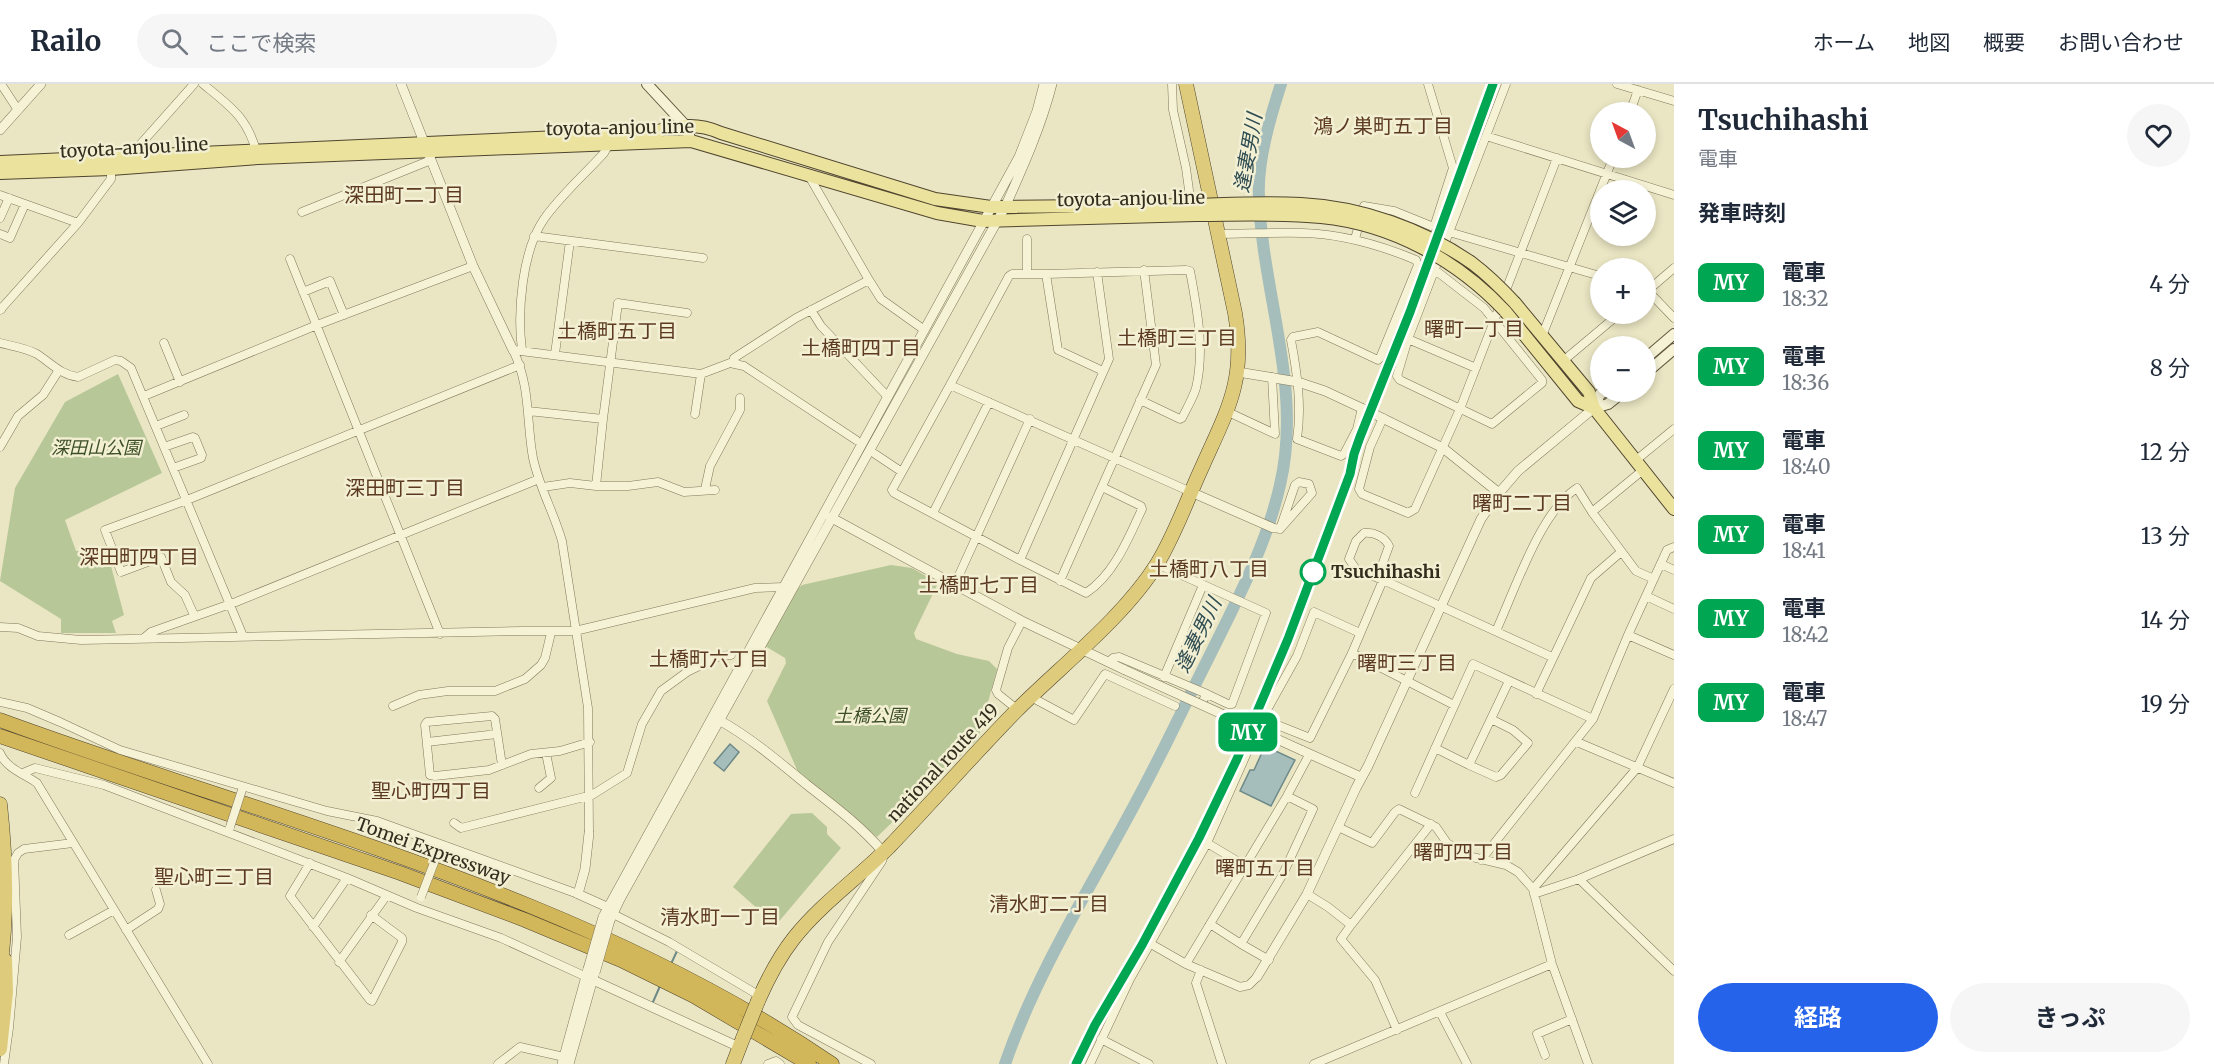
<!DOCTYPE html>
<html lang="ja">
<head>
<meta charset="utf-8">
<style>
	:root { --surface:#fff; --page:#f6f6f7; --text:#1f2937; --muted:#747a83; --line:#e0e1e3; --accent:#2563eb }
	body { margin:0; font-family:Merriweather,"Noto Sans JP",serif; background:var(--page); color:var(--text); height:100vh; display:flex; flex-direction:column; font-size:22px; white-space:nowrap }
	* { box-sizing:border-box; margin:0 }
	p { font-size:20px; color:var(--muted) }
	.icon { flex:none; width:33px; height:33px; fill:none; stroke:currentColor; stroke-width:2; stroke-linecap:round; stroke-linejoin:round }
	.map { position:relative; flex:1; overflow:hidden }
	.sheet { display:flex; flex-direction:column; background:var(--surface); width:540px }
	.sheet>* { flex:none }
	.badge { padding:0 12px; border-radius:9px; font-size:21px; line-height:39px }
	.needle { width:39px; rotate:319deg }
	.controls { position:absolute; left:1590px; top:18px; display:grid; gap:12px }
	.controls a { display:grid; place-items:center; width:66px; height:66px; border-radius:50%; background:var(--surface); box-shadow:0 3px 9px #0003; font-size:30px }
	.map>.badge { position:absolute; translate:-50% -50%; box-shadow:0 0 0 3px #fff }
	h2 { padding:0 24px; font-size:22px; line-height:54px }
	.round { display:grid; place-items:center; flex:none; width:63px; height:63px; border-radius:32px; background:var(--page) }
	.overview { display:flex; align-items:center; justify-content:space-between; height:102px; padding:0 24px }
	h1 { font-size:28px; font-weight:700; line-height:45px }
	.cta { display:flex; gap:12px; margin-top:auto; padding:12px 24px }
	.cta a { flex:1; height:69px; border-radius:36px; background:var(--accent); color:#fff; font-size:24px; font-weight:700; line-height:69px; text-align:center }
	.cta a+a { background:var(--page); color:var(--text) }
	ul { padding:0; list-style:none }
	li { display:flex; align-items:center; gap:18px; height:84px; padding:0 24px }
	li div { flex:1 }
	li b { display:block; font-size:22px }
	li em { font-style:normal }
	li .badge { min-width:66px; font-weight:700; text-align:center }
	header { display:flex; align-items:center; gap:36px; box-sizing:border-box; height:84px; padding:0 30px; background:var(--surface); border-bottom:2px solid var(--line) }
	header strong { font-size:28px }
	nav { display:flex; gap:33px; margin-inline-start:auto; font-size:21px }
	.search { width:420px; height:54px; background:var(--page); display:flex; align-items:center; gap:15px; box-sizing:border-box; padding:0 21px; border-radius:33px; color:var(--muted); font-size:22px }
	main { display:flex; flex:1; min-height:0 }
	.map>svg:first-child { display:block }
	.green { fill:#b8c798 }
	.water { fill:#a5bdbb; stroke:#6d8a89; stroke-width:1.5 }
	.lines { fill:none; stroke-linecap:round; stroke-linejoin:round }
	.stream { stroke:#6d8a89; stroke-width:2 }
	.river { stroke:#a5bdbb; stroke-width:12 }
	.minor-casing { stroke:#82785b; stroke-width:9 }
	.tertiary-casing { stroke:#82785b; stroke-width:10 }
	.secondary-casing { stroke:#64593f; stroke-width:12 }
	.primary-casing { stroke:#50452f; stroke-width:14 }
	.trunk-casing { stroke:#50452f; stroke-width:15 }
	.motorway-casing { stroke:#50452f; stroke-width:15 }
	.minor { stroke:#f5f2d5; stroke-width:8 }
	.tertiary { stroke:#f5f2d5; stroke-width:9 }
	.secondary { stroke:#f5f2d5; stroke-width:10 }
	.primary { stroke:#eae29d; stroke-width:12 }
	.trunk { stroke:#decc7c; stroke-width:14 }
	.motorway { stroke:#d2b65a; stroke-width:14 }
	.rail { stroke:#332d1e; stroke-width:2; stroke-dasharray:10 10; stroke-linecap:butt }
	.minor-bridge-casing { stroke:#82785b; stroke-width:9; stroke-linecap:butt }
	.tertiary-bridge-casing { stroke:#82785b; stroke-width:10; stroke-linecap:butt }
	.primary-bridge-casing { stroke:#50452f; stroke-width:14; stroke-linecap:butt }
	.trunk-bridge-casing { stroke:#50452f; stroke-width:15; stroke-linecap:butt }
	.minor-bridge { stroke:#f5f2d5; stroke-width:8 }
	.tertiary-bridge { stroke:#f5f2d5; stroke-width:9 }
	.primary-bridge { stroke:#eae29d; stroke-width:12 }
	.trunk-bridge { stroke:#decc7c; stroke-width:14 }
	.line-casing { stroke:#fff; stroke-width:14 }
	.line { stroke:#00a651; stroke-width:9 }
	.stop-dot { fill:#fff; stroke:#00a651; stroke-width:3 }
	.labels { text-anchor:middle; stroke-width:5; stroke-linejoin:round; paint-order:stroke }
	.street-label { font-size:18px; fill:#332d1e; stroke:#f2efd2 }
	.park-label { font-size:18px; font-style:italic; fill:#3c4e27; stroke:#f2efd2 }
	.stop-label { font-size:18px; font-weight:bold; fill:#332d1e; stroke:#f2efd2; text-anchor:start }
	.neighbourhood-label { font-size:20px; fill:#5c3a21; stroke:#f2efd2 }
	.water-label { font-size:20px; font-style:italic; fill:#2f4d52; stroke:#f2efd2 }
</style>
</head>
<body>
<header>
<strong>Railo</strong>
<div class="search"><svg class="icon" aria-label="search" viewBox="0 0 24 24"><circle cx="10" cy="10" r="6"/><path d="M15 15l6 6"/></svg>ここで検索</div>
<nav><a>ホーム</a><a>地図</a><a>概要</a><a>お問い合わせ</a></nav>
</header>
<main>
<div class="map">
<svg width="1674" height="980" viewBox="0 0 1674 980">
	<rect width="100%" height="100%" fill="#eae6c3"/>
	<path class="green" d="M118 290 162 389 65 436 76 467H107L124 531 112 537 116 549H61V535L0 497 15 404 65 318Z
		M891 481 912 484 938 499 914 549 916 555 957 570 989 577 997 585 978 655 877 753 798 688 767 617 786 579 785 574 765 562 795 507 802 501Z
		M812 729 827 743V750L841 764 776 841 733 803 791 730Z"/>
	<path class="water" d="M730 660 739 668 724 687 714 679Z
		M1265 662 1295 676 1271 722 1240 707 1250 686H1254Z"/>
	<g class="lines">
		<path class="stream" d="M671 880 677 867
			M653 918 660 902"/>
		<path class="river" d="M1005 980C1037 887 1091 803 1137 716 1162 670 1184 622 1208 575 1236 518 1266 463 1280 401 1303 304 1262 209 1259 113 1257 78 1270 34 1281 0"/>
		<g class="minor-casing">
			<path id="minor" d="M1 0 18 26
				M203 0C231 23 248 34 257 70
				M1172 0 1173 26 1186 84 1191 121
				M1617 0 1674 17
				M1630 28 1638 6
				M1486 52 1674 111
				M140 71 138 63 194 0
				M0 111 78 139
				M302 128 431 76
				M0 134 9 114
				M1449 148 1600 192
				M0 150 10 154 25 120
				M1219 150C1247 150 1275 148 1303 149 1342 150 1380 161 1416 176L1418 181 1380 274 1378 276 1318 248 1293 253 1291 256C1297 288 1302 322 1297 355L1341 372 1344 370 1357 345 1362 324
				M534 152 703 174
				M1027 155V189
				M1355 155 1364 122 1394 127 1431 142 1435 140 1453 84 1428 0
				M290 175 440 550
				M1435 186 1484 224 1542 296V299L1492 340 1400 296 1397 292 1408 255 1506 0
				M869 196 881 215 923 245
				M1646 205 1674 234
				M303 208 330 197 344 231
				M1646 208 1674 184
				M0 226 78 139 111 95V85
				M811 226 821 242 888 313
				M1542 252 1613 74
				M1408 255 1476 284
				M0 259C12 262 26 264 37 270 51 279 61 291 78 293L115 276 121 277 131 284 243 552
				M164 259 180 298
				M522 266C517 228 522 167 544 135 561 111 585 90 604 69L609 60
				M555 270 570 157
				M1563 277 1619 230
				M735 278 734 274 796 234 869 196 809 92
				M1103 287 1058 266 1046 190 1186 186 1190 187C1197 224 1205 266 1196 304 1193 314 1187 324 1182 334L1180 335 1140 316
				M950 301 1009 192 1012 190H1046
				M144 312 317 241 473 182
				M528 327 603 335 618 219 687 229
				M1226 327 1275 350 1272 293
				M695 330 701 290
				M1383 334 1370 363 1359 405 1362 410 1408 429 1415 425 1460 325 1557 74
				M156 342 184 331
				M0 363 18 332 43 311 59 286
				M164 363 193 353 195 354 202 371 201 374 173 384
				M875 370 902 388 950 301 1191 408
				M1635 377 1674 345
				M902 388 892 406 894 409 1020 476 1086 509C1114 491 1129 453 1142 425L1141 422 1102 403
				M596 402H628L658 398 684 408 715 406
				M543 403 570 399 596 402 603 335
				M705 405 710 382 740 326V314
				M1592 428 1643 386
				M933 429 989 318
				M1273 444 1280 445 1295 401 1299 398 1309 400 1312 409 1280 445
				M1020 476 1109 275 1097 188
				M1157 480 1266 529 1232 620H1228L1207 610 1202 618
				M1661 480 1674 486
				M1060 497 1156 281 1144 186
				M954 502 1030 335
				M1646 512 1674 525
				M194 531 185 511 171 498 161 473 121 488 105 446 187 416 520 281
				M0 543 18 544 38 552 81 556 522 547H575L755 504 784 503
				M1496 547C1515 506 1540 428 1577 404L1592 428 1636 487 1654 495
				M1628 551 1674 571
				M144 554 151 548 236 518 539 395
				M1352 569 1454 621
				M1108 578 1113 574 1119 573 1207 610
				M1164 593 1203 501
				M1536 610 1591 494 1621 468
				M1031 613 1074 636 1105 590 1175 622
				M0 618 27 624 60 638 120 666 327 727 377 737 578 810
				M393 622 419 611 448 607H495L525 595 541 581 545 574 551 549
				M1018 626 998 610 996 606 1008 564 1022 537
				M1262 635 1310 654 1352 569 1383 496 1381 484 1389 462C1385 453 1374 448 1364 449L1356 457 1349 475 1356 485 1383 496 1552 573
				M427 658 497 650
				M1577 658 1674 699
				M1435 664 1469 681 1509 597
				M0 669C6 684 24 690 37 699L208 980
				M502 681 495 635 492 632 427 638 425 641 430 691 435 692 489 686 531 670 560 667 590 658
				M1469 681 1496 693 1501 691 1528 659 1513 646 1491 635
				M23 689 35 684 104 701 347 794 417 824 501 854 591 895
				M539 704 551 694 546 669
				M1415 709 1473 580 1593 635
				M454 739 461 744 592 711 627 689 642 640 661 607 687 588 720 572 731 571
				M1338 743 1372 759 1395 728 1399 725 1436 743 1447 759 1468 772 1506 781 1518 788 1533 805 1552 880 1588 980
				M589 749 588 624 562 457C554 429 539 403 533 374 526 336 531 303 513 266L701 290 730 279 744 282 856 356
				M1207 759 1244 781
				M1481 776 1593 635 1628 551 1667 466 1674 463
				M310 779 290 812 370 916 372 917 402 858V854L371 831
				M1579 795 1674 887
				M1533 805 1637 684 1674 605
				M1307 810 1328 823 1351 841 1431 740
				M1534 810 1579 795 1674 755
				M613 830 669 858 760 912
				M1210 840 1241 860
				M1351 841 1341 855 1375 896 1397 946
				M313 843 347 794
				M126 846 158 825 160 820 156 806
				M69 851 114 826
				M1151 860 1186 880 1240 903 1249 901 1257 893
				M1269 876 1241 860 1283 790 1313 725 1287 712
				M339 878 387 811
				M1186 880 1287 712 1309 671
				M1201 886 1196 899 1222 980
				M1440 928 1467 980
				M1101 955 1149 980
				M1545 971 1537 950 1572 935
				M4 980 9 944 17 853 14 776 18 769 24 765 73 759
				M498 980 520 963 564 973
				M768 980 776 977 780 980
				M871 980 798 941 792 933 828 858 882 777 883 774
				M1090 980 1130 895 1207 759 1262 635 1297 572 1314 528 1360 549
				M1314 980 1552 880"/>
		</g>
		<g class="tertiary-casing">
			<path id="tertiary" d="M401 0 473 182 513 266
				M0 46 41 0
				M0 224 1 225
				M1238 288 1298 298 1325 307 1370 328 1443 364 1499 409
				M1191 408 1273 444
				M830 433 1022 537 1125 586
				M719 636C751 654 778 677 806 700 833 721 861 742 883 768
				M1301 666 1361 693
				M589 749 585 785 578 810 607 823
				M603 833 1019 73 1037 27 1044 0
				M610 836 620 815 1005 123C1023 83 1041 43 1052 0
				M1257 893 1307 810 1356 704 1368 682 1481 435 1499 409 1518 387 1594 324
				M593 896 739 963
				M562 980 588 885
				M569 980 594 891"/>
		</g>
		<g class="secondary-casing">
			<path id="secondary" d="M647 0 685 41 691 57
				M1646 274 1674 250
				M1646 289 1674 265
				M1594 324 1608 320 1623 308
				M1594 324 1600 310 1604 308"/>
		</g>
		<g class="primary-casing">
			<path id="primary" d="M0 78 649 49C676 43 693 37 721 49L935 115 991 123 1196 121
				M0 89 111 85 258 74 691 57 937 129 983 137 1196 131
				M1515 219 1589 308 1594 324 1674 425
				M1505 227 1578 317 1594 324"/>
		</g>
		<g class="trunk-casing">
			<path id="trunk" d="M0 720C6 775 8 830 0 885
				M758 917C768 894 779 873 794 854 821 820 858 794 889 763 932 718 973 671 1016 627 1061 582 1124 533 1157 480 1176 449 1188 413 1203 381 1229 323 1246 295 1235 229L1186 0
				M0 965 6 908 5 876
				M733 980 743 954"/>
		</g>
		<g class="motorway-casing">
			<path id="motorway" d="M0 636C281 739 581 809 832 980
				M0 652 400 789 525 836 621 876 694 912 809 980"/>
		</g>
		<use href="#minor" class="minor"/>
		<use href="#tertiary" class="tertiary"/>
		<use href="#secondary" class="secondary"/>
		<use href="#primary" class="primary"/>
		<use href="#trunk" class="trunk"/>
		<use href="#motorway" class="motorway"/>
		<path class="rail" d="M1076 980 1095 941 1142 861 1199 754 1237 675 1360 353 1410 228 1493 0"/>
		<g class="minor-bridge-casing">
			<path id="minor-bridge" d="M230 743 242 706
				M421 813 437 771"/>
		</g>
		<g class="tertiary-bridge-casing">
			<path id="tertiary-bridge" d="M1125 586 1301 666
				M588 885 603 833
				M595 889 610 836"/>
		</g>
		<g class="primary-bridge-casing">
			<path id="primary-bridge" d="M1196 121C1231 120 1266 118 1301 120 1361 123 1423 145 1472 179 1488 191 1502 205 1515 219
				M1196 131C1238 131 1280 129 1321 133 1392 140 1457 176 1505 227"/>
		</g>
		<g class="trunk-bridge-casing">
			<path id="trunk-bridge" d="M743 954 758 917"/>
		</g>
		<use href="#minor-bridge" class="minor-bridge"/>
		<use href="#tertiary-bridge" class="tertiary-bridge"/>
		<use href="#primary-bridge" class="primary-bridge"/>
		<use href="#trunk-bridge" class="trunk-bridge"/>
	</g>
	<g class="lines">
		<g class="line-casing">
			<path id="line" d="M1076 980 1095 941 1142 861 1199 754 1237 675 1288 555 1350 390 1354 370 1360 353 1410 228 1493 0"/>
		</g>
		<use href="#line" class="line"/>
	</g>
	<circle class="stop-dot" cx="1313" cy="488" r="12"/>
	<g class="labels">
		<g class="street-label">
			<text transform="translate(620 44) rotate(-1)" y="6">toyota-anjou line</text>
			<text transform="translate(134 64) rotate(-3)" y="6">toyota-anjou line</text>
			<text transform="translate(1131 115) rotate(-1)" y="6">toyota-anjou line</text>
			<text transform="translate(943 679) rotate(-47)" y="6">national route 419</text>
			<text transform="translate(433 767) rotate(20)" y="6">Tomei Expressway</text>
		</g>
		<g class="park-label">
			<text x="96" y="370">深田山公園</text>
			<text x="870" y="638">土橋公園</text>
		</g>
		<g class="stop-label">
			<text x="1331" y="494">Tsuchihashi</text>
		</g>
		<g class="neighbourhood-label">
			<text x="1383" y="49">鴻ノ巣町五丁目</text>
			<text x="404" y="118">深田町二丁目</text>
			<text x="1474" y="252">曙町一丁目</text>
			<text x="617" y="254">土橋町五丁目</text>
			<text x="1177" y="261">土橋町三丁目</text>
			<text x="861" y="271">土橋町四丁目</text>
			<text x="405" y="411">深田町三丁目</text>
			<text x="1522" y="426">曙町二丁目</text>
			<text x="139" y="480">深田町四丁目</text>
			<text x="1209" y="492">土橋町八丁目</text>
			<text x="979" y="508">土橋町七丁目</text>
			<text x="709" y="582">土橋町六丁目</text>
			<text x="1407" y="586">曙町三丁目</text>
			<text x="431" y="714">聖心町四丁目</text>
			<text x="1463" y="775">曙町四丁目</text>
			<text x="1265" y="791">曙町五丁目</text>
			<text x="214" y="800">聖心町三丁目</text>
			<text x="1049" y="827">清水町二丁目</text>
			<text x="720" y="840">清水町一丁目</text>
		</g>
		<g class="water-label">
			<text transform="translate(1248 69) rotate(-80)" y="7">逢妻男川</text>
			<text transform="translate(1198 551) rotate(-64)" y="7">逢妻男川</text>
		</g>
	</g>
</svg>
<div class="controls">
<a><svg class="needle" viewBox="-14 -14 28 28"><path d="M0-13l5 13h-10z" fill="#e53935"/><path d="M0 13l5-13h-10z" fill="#747a83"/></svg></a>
<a><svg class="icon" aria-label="layers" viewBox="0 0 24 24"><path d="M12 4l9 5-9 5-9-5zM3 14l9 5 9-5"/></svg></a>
<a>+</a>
<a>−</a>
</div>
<b class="badge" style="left:1248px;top:648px;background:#00a651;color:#fff">MY</b>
</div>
<section class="sheet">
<div class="overview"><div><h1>Tsuchihashi</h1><p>電車</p></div><a class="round"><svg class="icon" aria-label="heart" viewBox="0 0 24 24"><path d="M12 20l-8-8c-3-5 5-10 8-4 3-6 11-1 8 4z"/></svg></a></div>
<h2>発車時刻</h2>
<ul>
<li><span class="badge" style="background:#00a651;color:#fff">MY</span><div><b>電車</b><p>18:32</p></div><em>4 分</em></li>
<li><span class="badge" style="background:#00a651;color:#fff">MY</span><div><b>電車</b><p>18:36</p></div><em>8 分</em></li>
<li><span class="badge" style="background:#00a651;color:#fff">MY</span><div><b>電車</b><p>18:40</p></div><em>12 分</em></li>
<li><span class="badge" style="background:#00a651;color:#fff">MY</span><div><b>電車</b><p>18:41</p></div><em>13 分</em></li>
<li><span class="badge" style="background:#00a651;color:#fff">MY</span><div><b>電車</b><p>18:42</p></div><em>14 分</em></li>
<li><span class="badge" style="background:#00a651;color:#fff">MY</span><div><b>電車</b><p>18:47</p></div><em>19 分</em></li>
</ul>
<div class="cta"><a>経路</a><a>きっぷ</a></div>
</section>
</main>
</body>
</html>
